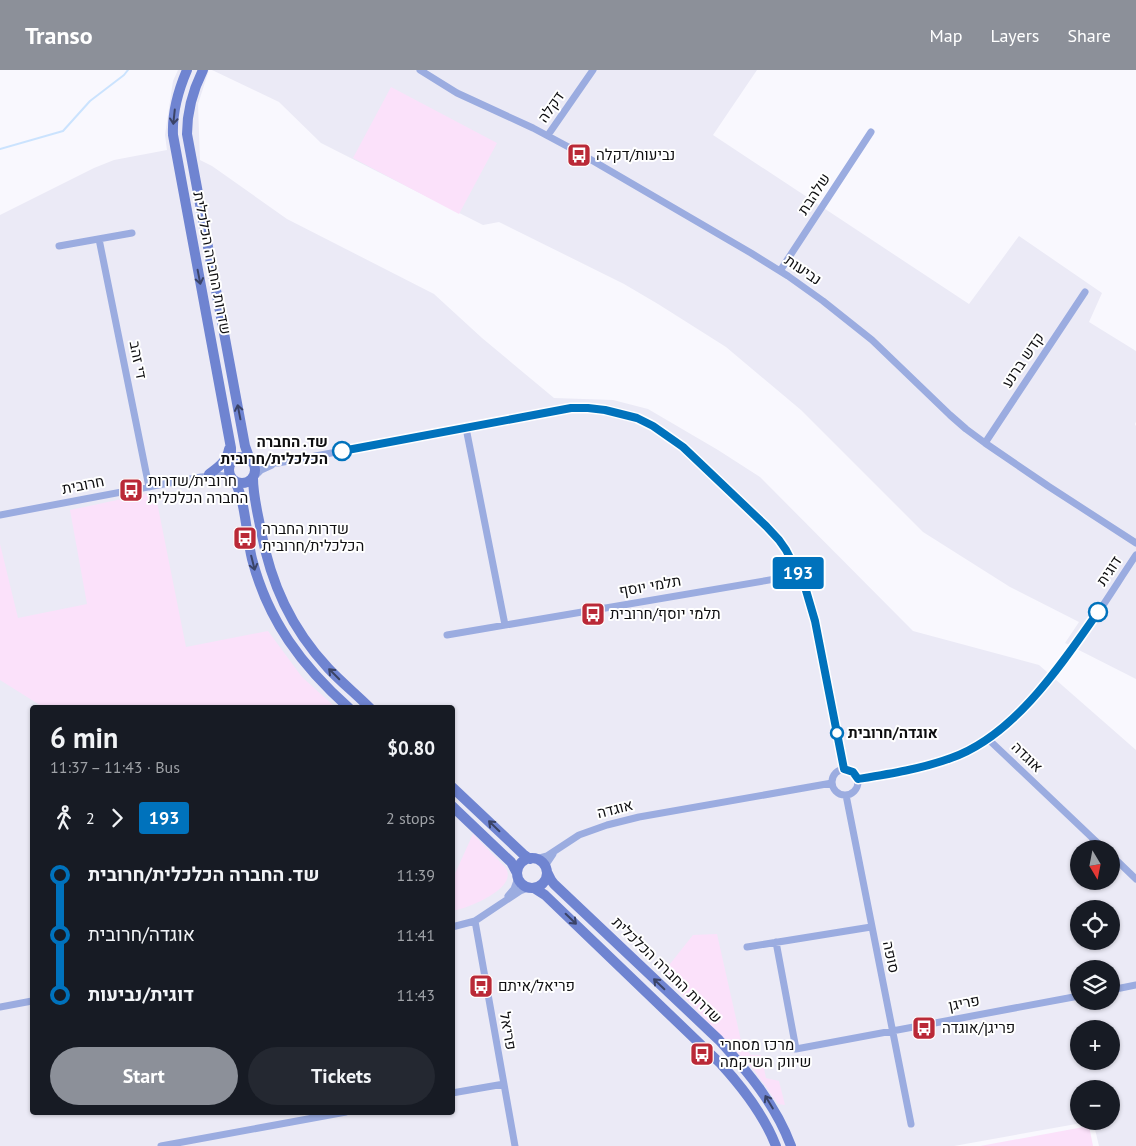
<!DOCTYPE html>
<html lang="en">
<head>
<meta charset="utf-8">
<style>
	:root { --surface:#171b24; --page:#242831; --text:#f1f3f6; --muted:#9ea1a6; --accent:#8c9099 }
	body { margin:0; font-family:"PT Sans",Heebo,sans-serif; background:var(--page); color:var(--text); height:100vh; display:flex; flex-direction:column; font-size:19px; white-space:nowrap }
	* { box-sizing:border-box; margin:0 }
	p { font-size:16px; color:var(--muted) }
	.icon { flex:none; width:28px; height:28px; fill:none; stroke:currentColor; stroke-width:2; stroke-linecap:round; stroke-linejoin:round }
	.map { position:relative; flex:1; overflow:hidden }
	.details { position:absolute; left:30px; top:635px; width:425px; height:410px; display:flex; flex-direction:column; background:var(--surface); border-radius:5px; box-shadow:0 1px 4px #0004 }
	.details>* { flex:none }
	.badge { padding:0 10px; border-radius:4px; font-size:18px; line-height:32px }
	.needle { width:32px; rotate:170deg }
	.fabs { position:absolute; left:1070px; top:770px; display:grid; gap:10px }
	.fabs a { display:grid; place-items:center; width:50px; height:50px; border-radius:50%; background:var(--surface); box-shadow:0 1px 4px #0004; font-size:25px }
	.map>.badge { position:absolute; translate:-50% -50%; box-shadow:0 0 0 2px #fff }
	.legs { display:flex; align-items:center; gap:8px; height:55px; padding:0 20px; font-size:16px }
	.legs p { margin-inline-start:auto }
	.headline { display:flex; align-items:center; justify-content:space-between; height:85px; padding:0 20px }
	h1 { font-size:28px; font-weight:700; line-height:38px }
	.action { display:flex; gap:10px; margin-top:auto; padding:10px 20px }
	.action a { flex:1; height:58px; border-radius:30px; background:var(--accent); color:#fff; font-size:20px; font-weight:700; line-height:58px; text-align:center }
	.action a+a { background:var(--page); color:var(--text) }
	ul { padding:0 20px; list-style:none }
	li { display:flex; align-items:center; gap:18px; height:60px; font-size:19px }
	li i { display:grid; place-items:center; width:8px; height:100%; margin:0 6px; background:currentColor }
	li i::after { content:''; width:12px; height:12px; margin:-6px; border:4px solid; border-radius:50%; background:var(--surface) }
	li p { margin-inline-start:auto }
	li:first-child i { background:linear-gradient(#0000 50%,currentColor 0) }
	li:last-child i { background:linear-gradient(currentColor 50%,#0000 0) }
	header { display:flex; align-items:center; gap:30px; box-sizing:border-box; height:70px; padding:0 25px; background:var(--accent); color:#fff }
	header strong { font-size:24px }
	nav { display:flex; gap:28px; margin-inline-start:auto; font-size:18px }
	.map>svg:first-child { display:block }
	.built { fill:#ebeaf6; fill-rule:evenodd }
	.green { fill:#fbe1fa }
	.lines { fill:none; stroke-linecap:round; stroke-linejoin:round }
	.stream { stroke:#cbe3fe; stroke-width:2 }
	.minor { stroke:#9bace0; stroke-width:7 }
	.secondary { stroke:#6f84d1; stroke-width:10 }
	.oneway { stroke:#3a4367 }
	.line-1-casing { stroke:#fff; stroke-width:11 }
	.line-1 { stroke:#0072bc; stroke-width:8 }
	.stop-1-dot { fill:#fff; stroke:#0072bc; stroke-width:2.5 }
	.labels { text-anchor:middle; stroke-width:4; stroke-linejoin:round; paint-order:stroke }
	.street-label { font-size:15px; fill:#0e0e10; stroke:#fff }
	.poi-label { font-size:15px; fill:#0e0e10; stroke:#fff; text-anchor:start }
	.stop-label { font-size:15px; font-weight:bold; fill:#0e0e10; stroke:#fff; text-anchor:end }
</style>
</head>
<body>
<header>
<strong>Transo</strong>
<nav><a>Map</a><a>Layers</a><a>Share</a></nav>
</header>
<div class="map">
<svg width="1136" height="1076" viewBox="0 0 1136 1076">
	<rect width="100%" height="100%" fill="#f9f8fe"/>
	<path class="built" d="M178 0H209L198 34 200 90 212 96 287 149 434 224 482 268 554 328 613 330 648 339 718 380 760 407 913 561 1039 595 1136 680V1076H1099L1093 1051 954 1076H0V145L94 98 114 90 167 80 165 65 173 11ZM32 638H452V1042H32ZM1079 779H1111V811H1079ZM1079 839H1111V871H1079ZM1079 899H1111V931H1079ZM1079 959H1111V991H1079ZM1079 1019H1111V1051H1079Z
		M212 0H757L713 65 969 234 1019 166 1102 223 1089 252 1136 281V352L1135 354 1136 356V609L1065 573 1079 552 1010 517 923 462 801 340 726 277 658 234 624 214 499 152 483 155 321 73 279 32Z"/>
	<path class="green" d="M391 17 497 73 459 144 353 88Z
		M155 422 186 577 268 561 302 607 335 637H43L0 610V474L18 548 87 534 70 440Z
		M473 764 506 798C518 819 468 838 453 841V808Z
		M717 864 742 975 751 985H761L766 1008 779 1011 785 1035 778 1034 754 1000 662 904 693 865Z
		M1089 1056 1093 1076H980Z"/>
	<g class="lines">
		<path class="stream" d="M0 79 63 61 90 31 124 5 128 0"/>
		<path class="minor" d="M420 0 457 23 533 58 576 81 751 183 788 206 823 231 872 270 950 345 966 359 985 373 1048 416 1136 473
			M548 65 593 0
			M99 169 149 417
			M59 176 132 163
			M780 201 871 62
			M466 358 505 555
			M985 373 1085 222
			M252 391 262 393H278L571 338C615 337 650 349 683 377 693 386 702 395 711 404 729 421 748 439 766 456L779 470 786 480 805 517 810 533 815 551 844 699
			M255 406 261 400 272 395
			M0 445 201 407C212 406 223 403 233 410
			M447 565 799 505
			M988 669 1006 686 1104 779
			M832 712a13 13 0 1 1 26 0a13 13 0 1 1-26 0Z
			M858 709C897 702 940 696 975 677 986 671 996 662 1006 654 1059 609 1098 542 1136 485
			M846 725 911 1054
			M1111 785 1136 809
			M536 789 547 786 579 765 607 755 639 747 832 713
			M545 796 553 784
			M508 826 514 819 518 808
			M475 851 515 1076
			M452 857 475 851 520 821 528 818
			M776 872 796 979 1079 926
			M747 877 871 857
			M1111 920 1136 915
			M0 937 32 931
			M452 1023 504 1014
			M161 1076 346 1042"/>
		<path class="secondary" d="M187 0C178 21 172 42 173 65L231 378V393
			M203 0C193 20 187 41 187 64L245 376 250 390
			M229 400a13 13 0 1 1 26 0a13 13 0 1 1-26 0Z
			M209 404C219 397 227 391 229 379
			M253 408C253 426 258 444 261 461 271 514 291 558 328 598 341 612 356 624 370 638
			M235 411C246 434 246 464 252 489 268 551 302 596 349 638
			M452 717 523 784 530 789
			M452 736 511 792 517 803
			M517 803a15 15 0 1 1 30 0a15 15 0 1 1-30 0Z
			M547 802 551 810 554 814 719 970C748 1002 776 1035 791 1076
			M534 818 545 825 721 994C743 1018 764 1045 776 1076"/>
	</g>
	<defs><path id="oneway-shaft" d="M-6 0H5M1.5-3L5.5 0L1.5 3" fill="none" stroke-width="1.6" stroke-linecap="round" stroke-linejoin="round" transform="scale(1.25)"/></defs>
	<g class="oneway">
		<use href="#oneway-shaft" transform="translate(174 47) rotate(96)"/>
		<use href="#oneway-shaft" transform="translate(199 207) rotate(79)"/>
		<use href="#oneway-shaft" transform="translate(239 342) rotate(-101)"/>
		<use href="#oneway-shaft" transform="translate(253 493) rotate(76)"/>
		<use href="#oneway-shaft" transform="translate(334 604) rotate(-135)"/>
		<use href="#oneway-shaft" transform="translate(494 756) rotate(-136)"/>
		<use href="#oneway-shaft" transform="translate(571 849) rotate(44)"/>
		<use href="#oneway-shaft" transform="translate(659 914) rotate(-136)"/>
		<use href="#oneway-shaft" transform="translate(769 1032) rotate(-121)"/>
	</g>
	<g class="lines">
		<g class="line-1-casing">
			<path id="line-1" d="M342 381 571 338H588L605 340 637 348 653 356 683 377 766 456 779 470 786 480 805 517 815 551 844 699 853 702 858 709C889 704 921 699 951 688 1014 666 1061 595 1098 542"/>
		</g>
		<use href="#line-1" class="line-1"/>
	</g>
	<defs>
		<g id="bus-square" transform="scale(1.25)"><rect x="-9" y="-9" width="18" height="18" rx="4" fill="#ba2937" stroke="#fff"/><path d="M-5-6H5V4H4V6H2V4H-2V6H-4V4H-5ZM-3.5-4V0h7V-4ZM-3.5 1.2v1.5H-2V1.2ZM2 1.2v1.5H3.5V1.2Z" fill="#fff"/></g>
	</defs>
	<g fill-rule="evenodd">
		<use href="#bus-square" x="579" y="85"/>
		<use href="#bus-square" x="131" y="420"/>
		<use href="#bus-square" x="245" y="468"/>
		<use href="#bus-square" x="593" y="544"/>
		<use href="#bus-square" x="481" y="916"/>
		<use href="#bus-square" x="924" y="958"/>
		<use href="#bus-square" x="702" y="984"/>
	</g>
	<g class="stop-1-dot">
		<circle cx="342" cy="381" r="9"/>
		<circle cx="1098" cy="542" r="9"/>
		<circle cx="837" cy="663" r="6"/>
	</g>
	<g class="labels">
		<g class="street-label">
			<text transform="translate(551 37) rotate(-55)" y="5">דקלה</text>
			<text transform="translate(814 124) rotate(-57)" y="5">שלהבת</text>
			<text transform="translate(212 193) rotate(79)" y="5">שדרות החברה הכלכלית</text>
			<text transform="translate(803 200) rotate(34)" y="5">נביעות</text>
			<text transform="translate(138 290) rotate(79)" y="5">די זהב</text>
			<text transform="translate(1023 290) rotate(-56)" y="5">קדש ברנע</text>
			<text transform="translate(83 415) rotate(-11)" y="5">חרובית</text>
			<text transform="translate(1109 501) rotate(-56)" y="5">דוגית</text>
			<text transform="translate(650 516) rotate(-10)" y="5">תלמי יוסף</text>
			<text transform="translate(1027 687) rotate(44)" y="5">אוגדה</text>
			<text transform="translate(615 739) rotate(-14)" y="5">אוגדה</text>
			<text transform="translate(891 887) rotate(78)" y="5">סופה</text>
			<text transform="translate(667 900) rotate(44)" y="5">שדרות החברה הכלכלית</text>
			<text transform="translate(964 933) rotate(-11)" y="5">פריגן</text>
			<text transform="translate(508 961) rotate(80)" y="5">פריאל</text>
		</g>
		<g class="poi-label">
			<text x="596" y="90">נביעות/דקלה</text>
			<text x="148" y="416">חרובית/שדרות<tspan x="148" dy="17">החברה הכלכלית</tspan></text>
			<text x="262" y="464">שדרות החברה<tspan x="262" dy="17">הכלכלית/חרובית</tspan></text>
			<text x="610" y="549">תלמי יוסף/חרובית</text>
			<text x="498" y="921">פריאל/איתם</text>
			<text x="942" y="963">פריגן/אוגדה</text>
			<text x="720" y="980">מרכז מסחרי<tspan x="720" dy="17">שיווק השיקמה</tspan></text>
		</g>
		<g class="stop-label">
			<text x="328" y="377">שד. החברה<tspan x="328" dy="17">הכלכלית/חרובית</tspan></text>
			<text x="848" y="668" text-anchor="start">אוגדה/חרובית</text>
		</g>
	</g>
</svg>
<div class="fabs">
<a><svg class="needle" viewBox="-14 -14 28 28"><path d="M0-13l5 13h-10z" fill="#e53935"/><path d="M0 13l5-13h-10z" fill="#9ea1a6"/></svg></a>
<a><svg class="icon" aria-label="locate" viewBox="0 0 24 24"><circle cx="12" cy="12" r="6"/><path d="M12 2v4M12 18v4M2 12h4M18 12h4"/></svg></a>
<a><svg class="icon" aria-label="layers" viewBox="0 0 24 24"><path d="M12 4l9 5-9 5-9-5zM3 14l9 5 9-5"/></svg></a>
<a>+</a>
<a>−</a>
</div>
<b class="badge" style="left:798px;top:503px;background:#0072bc;color:#fff">193</b>
<section class="details">
<div class="headline"><div><h1>6 min</h1><p>11:37 – 11:43 · Bus</p></div><b>$0.80</b></div>
<div class="legs"><svg class="icon" aria-label="walk" viewBox="0 0 24 24"><circle cx="13" cy="4" r="2"/><path d="M13 8l-2 6 4 7M11 14l-3 7M7 12l3-4h3l4 4"/></svg>2<svg class="icon" aria-label="forward" viewBox="0 0 24 24"><path d="M9 5l7 7-7 7"/></svg><b class="badge" style="background:#0072bc;color:#fff">193</b><p>2 stops</p></div>
<ul>
<li><i style="color:#0072bc"></i><b>שד. החברה הכלכלית/חרובית</b><p>11:39</p></li>
<li><i style="color:#0072bc"></i><span>אוגדה/חרובית</span><p>11:41</p></li>
<li><i style="color:#0072bc"></i><b>דוגית/נביעות</b><p>11:43</p></li>
</ul>
<div class="action"><a>Start</a><a>Tickets</a></div>
</section>
</div>
</body>
</html>
